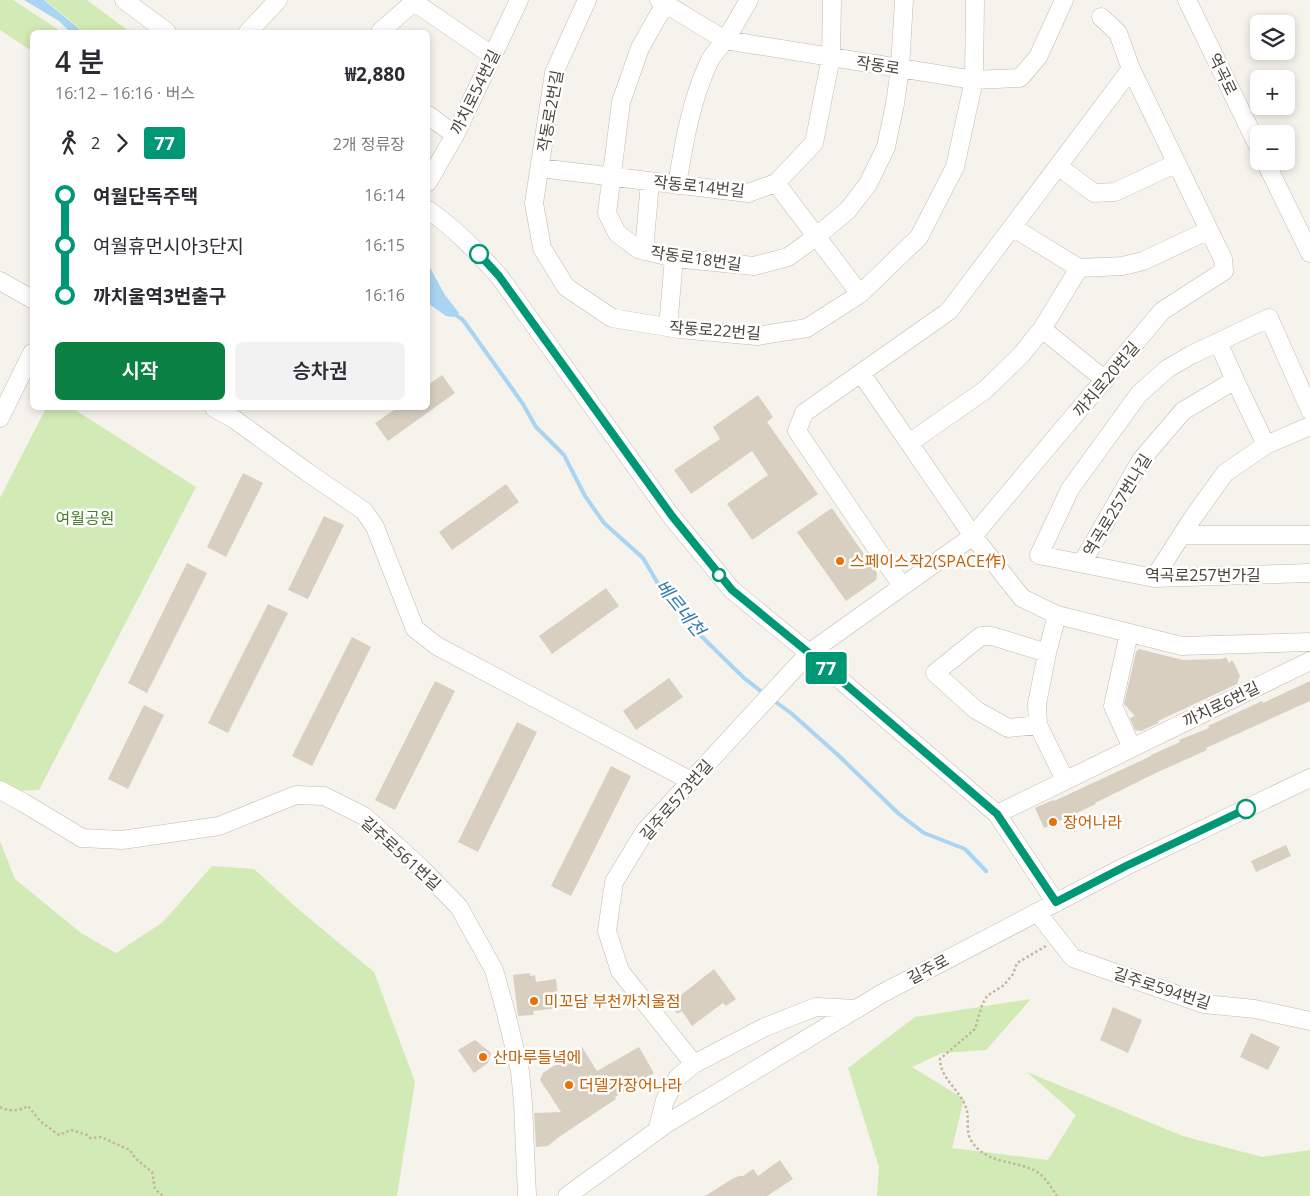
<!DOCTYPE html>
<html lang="ko">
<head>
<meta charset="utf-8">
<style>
	:root { --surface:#fff; --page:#f2f2f3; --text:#2b2b33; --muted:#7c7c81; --accent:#0b8043 }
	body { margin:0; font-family:"Open Sans","Noto Sans KR",sans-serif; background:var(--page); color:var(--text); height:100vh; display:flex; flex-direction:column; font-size:19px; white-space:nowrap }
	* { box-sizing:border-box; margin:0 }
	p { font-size:16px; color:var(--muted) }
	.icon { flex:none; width:28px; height:28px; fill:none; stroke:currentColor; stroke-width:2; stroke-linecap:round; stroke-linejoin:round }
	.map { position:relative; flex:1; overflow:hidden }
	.sheet { position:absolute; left:30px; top:30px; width:400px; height:380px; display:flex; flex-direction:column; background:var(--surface); border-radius:8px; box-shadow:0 2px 8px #0003 }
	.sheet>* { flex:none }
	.badge { padding:0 10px; border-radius:4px; font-size:18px; line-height:32px }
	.fabs { position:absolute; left:1250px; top:15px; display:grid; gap:10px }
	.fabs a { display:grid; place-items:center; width:45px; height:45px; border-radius:8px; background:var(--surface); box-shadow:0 2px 8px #0003; font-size:25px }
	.map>.badge { position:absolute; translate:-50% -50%; box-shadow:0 0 0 2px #fff }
	.legs { display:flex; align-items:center; gap:8px; height:55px; padding:0 25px; font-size:16px }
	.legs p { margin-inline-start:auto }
	.head { display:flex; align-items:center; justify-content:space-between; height:85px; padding:0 25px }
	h1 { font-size:28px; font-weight:600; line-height:38px }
	.action { display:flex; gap:10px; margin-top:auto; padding:10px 25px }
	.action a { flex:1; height:58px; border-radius:8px; background:var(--accent); color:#fff; font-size:20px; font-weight:600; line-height:58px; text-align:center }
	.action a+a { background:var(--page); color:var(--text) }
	ul { padding:0 25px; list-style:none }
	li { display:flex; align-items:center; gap:18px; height:50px; font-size:19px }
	li i { display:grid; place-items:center; width:8px; height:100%; margin:0 6px; background:currentColor }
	li i::after { content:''; width:12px; height:12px; margin:-6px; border:4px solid; border-radius:50%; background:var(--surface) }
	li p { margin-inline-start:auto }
	li:first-child i { background:linear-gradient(#0000 50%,currentColor 0) }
	li:last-child i { background:linear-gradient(currentColor 50%,#0000 0) }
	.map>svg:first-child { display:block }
	.green { fill:#d2eab5 }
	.water { fill:#a9d4f2 }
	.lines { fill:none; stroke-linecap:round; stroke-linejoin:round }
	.stream { stroke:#a9d4f2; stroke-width:4 }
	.building { fill:#d8cfc1 }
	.minor-casing { stroke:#c2bbae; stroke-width:19 }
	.path { stroke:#c4b79f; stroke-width:2.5; stroke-dasharray:2.5 2.5; stroke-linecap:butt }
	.minor { stroke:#fff; stroke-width:18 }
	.line-1-casing { stroke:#fff; stroke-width:11 }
	.line-1 { stroke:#009775; stroke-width:8 }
	.stop-1-dot { fill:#fff; stroke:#009775; stroke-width:2.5 }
	.food-dot { fill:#e8710a; stroke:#fff; stroke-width:2 }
	.labels { text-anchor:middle; stroke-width:5; stroke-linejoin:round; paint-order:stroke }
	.street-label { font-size:16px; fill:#4b4439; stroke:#fff }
	.park-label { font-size:16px; fill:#4a7f2a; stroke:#fff }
	.food-label { font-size:16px; fill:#c56008; stroke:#fff; text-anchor:start }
	.water-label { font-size:18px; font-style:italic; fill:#2e7ab2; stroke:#fff }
</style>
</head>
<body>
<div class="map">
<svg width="1310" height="1196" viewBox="0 0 1310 1196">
	<rect width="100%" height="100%" fill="#f6f3ec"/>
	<path class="green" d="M0 0H13L62 32H32V51L0 30Z
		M45 0H87L130 32H84Z
		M46 408H72L196 487 39 790 0 792V498Z
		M0 841 15 879 81 933 116 953 163 922 212 866 254 869 297 908 374 972 415 1082 397 1196H0Z
		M1031 999 986 1050 942 1053 912 1067 964 1099 952 1148 1048 1160 1076 1115 1027 1072 1183 1136 1262 1157 1310 1150V1196H877L879 1167 848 1068 915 1017Z"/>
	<path class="water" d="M24 0H44L83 32H70L59 21Z
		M428 264 445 295 459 313 453 317 446 316 428 303Z"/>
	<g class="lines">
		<path class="stream" d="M453 313 463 320 523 404 536 427 564 455 585 496 604 523 643 558 660 587 699 634 744 678 766 695
			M773 700 791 713 838 755 899 814 924 833 965 849 986 871"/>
	</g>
	<path class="building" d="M442 375 455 393 388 441 375 423 397 408H428V385Z
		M758 395 773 417 767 422 818 494 752 540 727 504 768 475 752 451 691 494 674 470 720 439 713 427Z
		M243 473 263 483 226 557 207 547Z
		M506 484 519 502 452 550 439 532Z
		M832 508 877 573 876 580 846 601 797 532Z
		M324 516 344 525 308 599 288 590Z
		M187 563 207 573 147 693 128 683Z
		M606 588 619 606 552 654 539 636Z
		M268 604 288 613 228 733 208 723Z
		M352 637 371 647 312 766 292 756Z
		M1139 649 1183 660 1222 659 1226 657 1229 663 1232 660 1235 665 1240 676 1237 684 1158 721V723L1141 731 1135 730 1130 718 1135 716 1124 704 1136 652Z
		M669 678 683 697 636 730 623 711Z
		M435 681 455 691 395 810 375 800Z
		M1310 681V701L1206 748 1207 750 1158 772 1095 803 1096 804 1044 828 1035 808 1053 800 1054 801 1151 756V755L1180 742 1179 740 1209 728 1208 726 1262 701 1263 703Z
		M144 705 164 715 128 789 108 779Z
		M517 722 537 732 478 852 458 842Z
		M611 766 631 776 571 896 551 886Z
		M1286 845 1291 856 1256 872 1251 861Z
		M714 969 736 999 726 1006 723 1003 692 1026 682 1011 677 1014 671 1003Z
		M530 973V976L535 975 536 982 556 979 559 1008 533 1011 534 1015 518 1016 513 975Z
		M1113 1007 1142 1020 1128 1053 1100 1040Z
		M1251 1033 1280 1047 1268 1070 1240 1057Z
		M475 1040 491 1053 488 1063 474 1073 458 1050Z
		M582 1047 597 1071 639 1047 654 1073 615 1097 616 1099 559 1137 548 1146 536 1147 534 1113 561 1112 540 1080 543 1073Z
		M780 1160 793 1179 767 1196H705L732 1179 739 1176H743L753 1169 758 1176Z"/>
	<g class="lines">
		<g class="minor-casing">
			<path id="minor" d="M124 0 167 32
				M587 0 554 73 534 203 542 248 566 287 612 318 679 329 757 336 807 328 860 294 919 237 955 167 974 80 975 0
				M659 0 725 40 974 80 1020 78 1038 57 1064 0
				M667 0 640 48 621 102 607 213 617 233 638 249 674 258 754 266 788 257 817 236 848 210 868 184 886 147 895 104 900 68 904 0
				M1187 0 1259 148
				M414 2 493 56
				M248 32 278 0
				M380 32 416 0
				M428 115 455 135
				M1265 161 1310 253
				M1058 166 1094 193 1115 192 1177 163
				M540 168 748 193 776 183 814 143 831 57 832 0
				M428 182 455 135 519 0
				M776 183 860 294
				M677 185C684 143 691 100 709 62 713 54 720 47 725 40 734 27 741 13 749 0
				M428 210C456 229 476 251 499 276L671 516 732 590 809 653 997 814 1056 903
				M1012 227 1079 268 1123 266 1143 261 1209 230
				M644 251 650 182
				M0 281 32 299
				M668 327 674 258
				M1042 329 1105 380
				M1218 342 1235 380
				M861 373 973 536 1022 598 1057 615 1182 646 1310 642
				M214 408 234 419 307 472 364 511 375 527 415 629 437 646 691 781
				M1310 410 1269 318 1191 355 1167 369 1139 394 1070 489 1039 555 1154 578 1310 573
				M0 418 32 353
				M909 443 985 390 1021 355 1042 329 1079 268
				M1183 535H1310
				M1082 563 1141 460 1183 411 1235 380 1266 445
				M1154 578 1192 519 1225 473 1266 445 1310 426
				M902 586 797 431 804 413 949 311 1131 69
				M1057 615 1047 653 1037 704 1038 725 1065 780
				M1129 633 1113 706 1132 748
				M1038 725 1008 728 976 710 935 673 981 636H992L1047 653
				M0 790 24 803 82 838 122 840 219 826 296 795 324 796 364 816 420 867 459 907 494 970 506 1013 520 1071 523 1103 527 1196
				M997 814 1310 661
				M1037 912 1073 958 1204 1004 1255 1009 1310 1021
				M694 1064 620 971 607 931 614 882 645 831 809 653 973 536 1162 311 1224 271 1223 259 1131 69 1118 33 1101 17
				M657 1131 665 1100 678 1077 694 1064 765 1027 816 1007 857 1009
				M567 1196 666 1124 881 994 1126 866 1310 778"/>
		</g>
		<path class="path" d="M1046 946 1017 963 1013 974 1004 985 987 996 982 1005 975 1029 940 1059C940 1077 958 1089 965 1105 971 1118 964 1130 972 1142 986 1163 1014 1161 1034 1170 1044 1175 1051 1187 1057 1196
			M0 1107C9 1112 19 1111 28 1106L40 1121 59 1135 71 1130 87 1135 90 1138 101 1137 130 1150 135 1158 152 1172 155 1189 163 1196"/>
		<use href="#minor" class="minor"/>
	</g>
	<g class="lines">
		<g class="line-1-casing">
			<path id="line-1" d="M479 254 499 276 672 516 732 590 809 653 997 814 1056 902 1126 866 1246 809"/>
		</g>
		<use href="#line-1" class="line-1"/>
	</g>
	<g class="stop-1-dot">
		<circle cx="479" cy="254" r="9"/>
		<circle cx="719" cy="575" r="6"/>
		<circle cx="1246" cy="809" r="9"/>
	</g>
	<g class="food-dot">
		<circle cx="840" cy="561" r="5"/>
		<circle cx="1053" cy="822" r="5"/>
		<circle cx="534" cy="1001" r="5"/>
		<circle cx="483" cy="1057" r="5"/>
		<circle cx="569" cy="1085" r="5"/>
	</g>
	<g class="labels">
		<g class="street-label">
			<text transform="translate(878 65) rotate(9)" y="6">작동로</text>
			<text transform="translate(1223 74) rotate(64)" y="6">역곡로</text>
			<text transform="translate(475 92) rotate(-64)" y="6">까치로54번길</text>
			<text transform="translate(550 111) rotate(-80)" y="6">작동로2번길</text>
			<text transform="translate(699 186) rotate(6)" y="6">작동로14번길</text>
			<text transform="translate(696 258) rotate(8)" y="6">작동로18번길</text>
			<text transform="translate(715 330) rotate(4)" y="6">작동로22번길</text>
			<text transform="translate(1106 379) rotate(-50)" y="6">까치로20번길</text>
			<text transform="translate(1117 505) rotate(-59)" y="6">역곡로257번나길</text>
			<text x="1203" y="581">역곡로257번가길</text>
			<text transform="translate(1221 704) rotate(-26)" y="6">까치로6번길</text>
			<text transform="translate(676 800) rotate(-49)" y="6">길주로573번길</text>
			<text transform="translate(401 853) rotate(42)" y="6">길주로561번길</text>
			<text transform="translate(928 969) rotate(-28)" y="6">길주로</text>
			<text transform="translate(1162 988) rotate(18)" y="6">길주로594번길</text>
		</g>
		<g class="park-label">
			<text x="85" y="524">여월공원</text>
		</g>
		<g class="food-label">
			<text x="850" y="567">스페이스작2(SPACE作)</text>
			<text x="1063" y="828">장어나라</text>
			<text x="544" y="1007">미꼬담 부천까치울점</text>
			<text x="493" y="1063">산마루들녘에</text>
			<text x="579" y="1091">더델가장어나라</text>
		</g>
		<g class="water-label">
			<text transform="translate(680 608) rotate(51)" y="6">베르네천</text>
		</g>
	</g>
</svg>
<div class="fabs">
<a><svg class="icon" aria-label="layers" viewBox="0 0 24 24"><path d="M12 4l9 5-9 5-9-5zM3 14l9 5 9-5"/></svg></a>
<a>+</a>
<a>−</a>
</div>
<b class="badge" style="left:826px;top:668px;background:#009775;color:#fff">77</b>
<section class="sheet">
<div class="head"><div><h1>4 분</h1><p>16:12 – 16:16 · 버스</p></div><b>₩2,880</b></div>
<div class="legs"><svg class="icon" aria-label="walk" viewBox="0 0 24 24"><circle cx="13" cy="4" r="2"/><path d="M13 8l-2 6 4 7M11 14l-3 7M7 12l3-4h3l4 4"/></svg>2<svg class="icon" aria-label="forward" viewBox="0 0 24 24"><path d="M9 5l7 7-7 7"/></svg><b class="badge" style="background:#009775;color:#fff">77</b><p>2개 정류장</p></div>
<ul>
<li><i style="color:#009775"></i><b>여월단독주택</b><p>16:14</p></li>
<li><i style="color:#009775"></i><span>여월휴먼시아3단지</span><p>16:15</p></li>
<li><i style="color:#009775"></i><b>까치울역3번출구</b><p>16:16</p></li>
</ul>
<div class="action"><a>시작</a><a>승차권</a></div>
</section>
</div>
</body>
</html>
